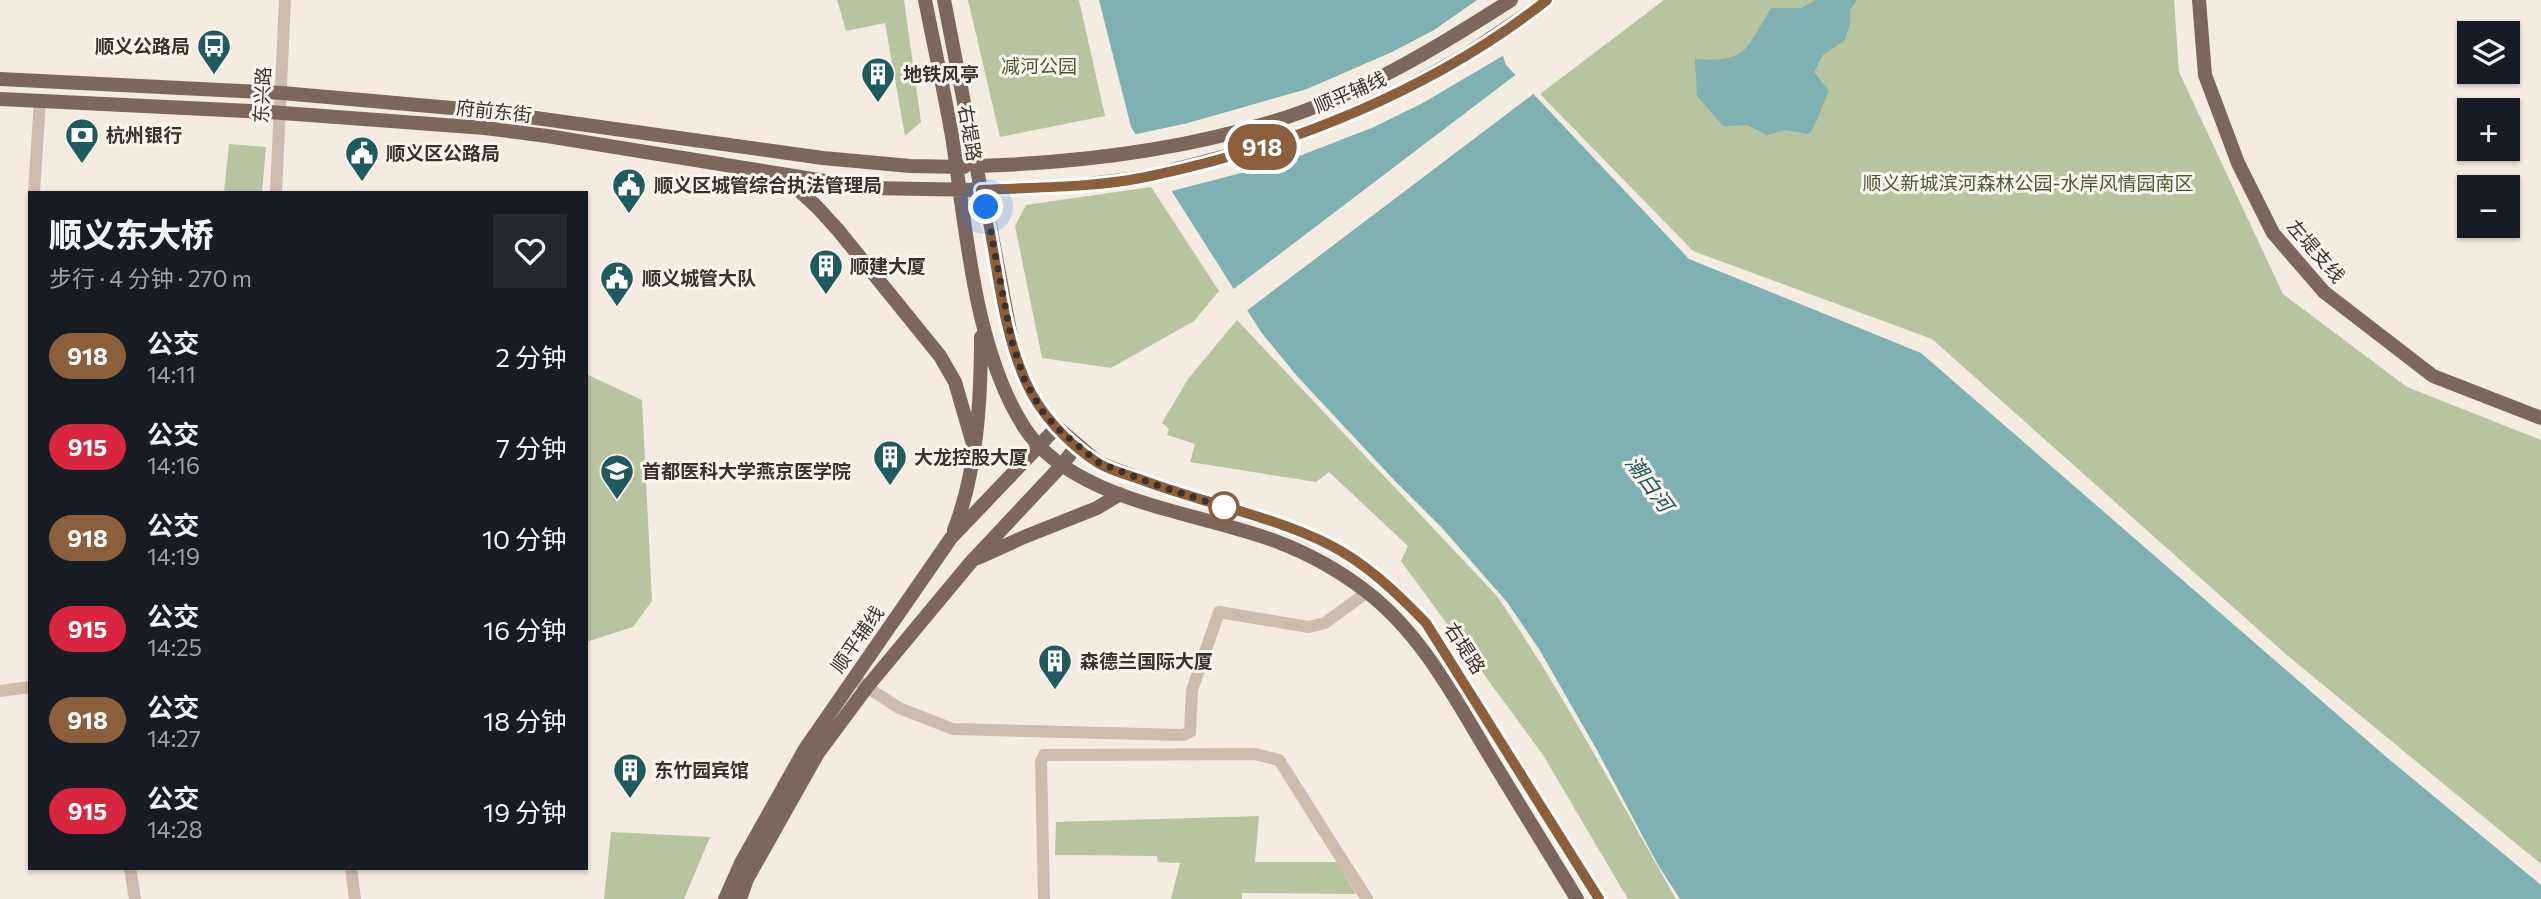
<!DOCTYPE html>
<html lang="zh">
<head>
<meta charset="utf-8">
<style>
	:root { --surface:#171b24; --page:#242831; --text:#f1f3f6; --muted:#9ea1a6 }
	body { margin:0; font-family:Commissioner,"Noto Sans SC",sans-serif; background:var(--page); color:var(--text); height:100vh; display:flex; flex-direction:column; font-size:26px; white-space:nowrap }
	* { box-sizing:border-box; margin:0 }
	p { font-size:23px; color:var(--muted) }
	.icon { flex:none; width:38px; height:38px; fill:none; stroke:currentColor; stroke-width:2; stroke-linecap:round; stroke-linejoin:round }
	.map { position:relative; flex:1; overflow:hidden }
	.details { position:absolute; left:28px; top:191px; width:560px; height:679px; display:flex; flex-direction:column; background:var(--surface); border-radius:0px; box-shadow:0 2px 5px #0004 }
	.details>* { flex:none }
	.badge { padding:0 14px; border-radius:23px; font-size:24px; line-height:46px }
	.buttons { position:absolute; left:2457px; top:21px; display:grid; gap:14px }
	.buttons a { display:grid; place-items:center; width:63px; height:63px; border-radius:0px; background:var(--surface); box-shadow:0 2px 5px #0004; font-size:35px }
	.you { position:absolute; width:35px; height:35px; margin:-18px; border:5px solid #fff; border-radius:50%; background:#1a73e8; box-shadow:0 0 0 10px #1a73e833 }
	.map>.badge { position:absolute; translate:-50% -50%; box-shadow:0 0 0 4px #fff }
	.round { display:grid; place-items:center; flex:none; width:74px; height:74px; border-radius:0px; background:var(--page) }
	.overview { display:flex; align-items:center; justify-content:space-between; height:119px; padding:0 21px }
	h1 { font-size:33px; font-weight:800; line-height:52px }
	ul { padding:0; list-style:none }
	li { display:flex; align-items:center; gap:21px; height:91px; padding:0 21px }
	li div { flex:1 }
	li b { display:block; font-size:26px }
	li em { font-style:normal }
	li .badge { min-width:77px; font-weight:700; text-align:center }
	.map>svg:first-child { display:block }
	.green { fill:#b8c4a0 }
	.water { fill:#7fb0b2 }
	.pier { fill:#f4ebe1 }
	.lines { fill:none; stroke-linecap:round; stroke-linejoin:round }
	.minor { stroke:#cdbbac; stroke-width:12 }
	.major { stroke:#7d675c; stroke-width:14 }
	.major-bridge { stroke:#7d675c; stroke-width:14 }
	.line-casing { stroke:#fff; stroke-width:16 }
	.line { stroke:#8b5e3c; stroke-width:10 }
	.walk { stroke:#3b302b; stroke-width:7; stroke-dasharray:0 12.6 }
	.stop-dot { fill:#fff; stroke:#8b5e3c; stroke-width:3.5 }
	.labels { text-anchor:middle; stroke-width:6; stroke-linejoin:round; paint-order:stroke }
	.poi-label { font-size:19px; font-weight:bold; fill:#3b302b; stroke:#fbf5ee; text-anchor:start }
	.park-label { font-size:19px; fill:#4a5a2e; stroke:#fbf5ee }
	.street-label { font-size:19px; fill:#3b302b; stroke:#fbf5ee }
	.water-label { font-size:21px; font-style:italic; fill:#1f5a5e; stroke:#fbf5ee }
</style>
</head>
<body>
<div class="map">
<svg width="2541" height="899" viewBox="0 0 2541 899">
	<rect width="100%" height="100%" fill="#f4ebe1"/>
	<path class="green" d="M837 0H904L921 122 905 136 885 23 846 31Z
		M968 0H1079L1105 116 1000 137Z
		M1664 0H2174L2179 72 2283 294 2407 387 2541 440V864L2288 656 1932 339 1693 251 1540 94Z
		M229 144 266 147 262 192H224Z
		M1151 187 1219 291 1194 321 1111 368 1042 358 1015 226 1026 205Z
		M1237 320 1497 596C1563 693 1618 797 1676 899H1628L1543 755 1401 561 1408 546 1329 472 1316 482 1190 462 1195 444 1167 435 1169 429 1162 423 1188 379Z
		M586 374 642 400 652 601 633 627 586 642Z
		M1259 816 1255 862H1337L1356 894 1242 893V899H1171L1180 863 1158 862 1157 856 1055 855 1056 822Z
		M611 832 710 837 684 899H604Z"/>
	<path class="water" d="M1099 0H1485L1506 65 1689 259 1921 353 2384 755 2541 885V899H1680L1658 865 1598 752 1539 649 1507 602 1442 528 1395 481 1297 376 1261 332 1131 127Z
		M1816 0H1857L1850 10V23L1845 40 1823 55 1814 72 1829 91C1821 106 1819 121 1809 134L1786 130 1767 135 1747 125 1723 126 1697 96 1695 59C1749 63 1746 48 1771 8H1801Z"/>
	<path class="pier" d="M1477 0H1488L1506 54 1421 104 1374 127 1284 162 1168 192 1132 135 1188 123 1307 89 1392 52 1434 30Z
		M1518 73 1536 92 1245 312 1231 291Z"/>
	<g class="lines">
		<path class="minor" d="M34 192 40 100
			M276 192 285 0
			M859 682 899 708 953 729 1183 735 1190 732 1192 690 1219 612 1309 627 1325 623 1367 592
			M0 691 30 687
			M130 868 135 899
			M351 868 355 899
			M1044 899 1041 762 1044 755 1255 754 1279 760 1367 899"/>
		<path class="major" d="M925 0C934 45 944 91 952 136 966 227 974 349 1024 427 1072 502 1200 512 1278 542 1309 554 1340 571 1367 592 1420 633 1452 693 1486 750 1516 800 1547 849 1577 899
			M944 0 981 190 990 225 1012 342 1025 381 1042 411 1057 427 1099 463 1159 486 1274 522 1328 544 1367 568 1397 593 1426 623 1599 899
			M2199 0 2205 75 2238 163 2273 233 2324 292 2433 376 2541 418
			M0 79 282 93 486 111 823 158 910 166 964 167
			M0 99 269 112 485 128 547 136 869 188 981 190 1074 186 1146 177 1268 145 1340 118 1406 88 1467 54 1548 0
			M782 175 817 207 838 230 940 356 955 382 973 444
			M954 530C977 472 981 399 981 337
			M978 558 1024 537 1097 508 1120 494
			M725 899 741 863 805 749 951 538 1057 427
			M740 899 747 879 818 753 867 687 971 562 1063 464 1077 445"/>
		<path class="major-bridge" d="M976 166C1077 163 1178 151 1275 121 1359 95 1438 47 1511 0"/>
	</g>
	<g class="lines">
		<g class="line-casing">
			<path id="line" d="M1547 0C1433 90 1288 148 1146 177 1092 188 1035 187 981 190 997 252 999 321 1025 380 1039 413 1068 444 1098 463 1111 471 1128 475 1142 480 1203 503 1269 515 1328 544 1366 563 1397 593 1426 623L1599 899"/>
		</g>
		<use href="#line" class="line"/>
		<path class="walk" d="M986 207 1012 342 1025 381 1042 411 1057 428 1099 463 1159 486 1224 507"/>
	</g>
	<defs>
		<g id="bus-pin" transform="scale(1.75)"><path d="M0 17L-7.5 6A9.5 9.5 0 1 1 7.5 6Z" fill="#1f5a5e" stroke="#fbf5ee"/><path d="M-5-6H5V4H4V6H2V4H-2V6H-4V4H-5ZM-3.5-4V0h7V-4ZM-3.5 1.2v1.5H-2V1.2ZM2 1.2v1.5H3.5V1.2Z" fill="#fff"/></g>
		<g id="building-pin" transform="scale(1.75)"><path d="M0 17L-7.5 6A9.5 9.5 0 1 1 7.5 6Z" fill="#1f5a5e" stroke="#fbf5ee"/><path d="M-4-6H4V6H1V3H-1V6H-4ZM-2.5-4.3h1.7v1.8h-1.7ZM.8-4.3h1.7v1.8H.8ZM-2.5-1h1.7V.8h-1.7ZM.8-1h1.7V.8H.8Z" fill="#fff"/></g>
		<g id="bank-pin" transform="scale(1.75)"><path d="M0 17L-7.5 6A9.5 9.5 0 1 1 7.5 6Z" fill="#1f5a5e" stroke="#fbf5ee"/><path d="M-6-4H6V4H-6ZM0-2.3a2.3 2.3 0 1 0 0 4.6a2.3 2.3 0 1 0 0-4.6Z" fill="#fff"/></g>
		<g id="civic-pin" transform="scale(1.75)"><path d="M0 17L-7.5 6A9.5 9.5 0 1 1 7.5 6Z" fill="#1f5a5e" stroke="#fbf5ee"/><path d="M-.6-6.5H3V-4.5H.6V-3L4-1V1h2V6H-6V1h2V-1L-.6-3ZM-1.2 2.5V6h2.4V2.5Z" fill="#fff"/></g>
		<g id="university-pin" transform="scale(1.75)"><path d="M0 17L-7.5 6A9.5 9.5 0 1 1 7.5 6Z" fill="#1f5a5e" stroke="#fbf5ee"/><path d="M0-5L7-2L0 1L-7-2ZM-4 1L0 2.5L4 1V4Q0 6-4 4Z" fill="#fff"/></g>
	</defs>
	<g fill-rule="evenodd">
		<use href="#bus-pin" x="214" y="46"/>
		<use href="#building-pin" x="878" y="74"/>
		<use href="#bank-pin" x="82" y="135"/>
		<use href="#civic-pin" x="362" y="153"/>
		<use href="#civic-pin" x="629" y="185"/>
		<use href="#building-pin" x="826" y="266"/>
		<use href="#civic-pin" x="617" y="278"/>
		<use href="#building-pin" x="890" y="457"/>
		<use href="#university-pin" x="617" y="471"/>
		<use href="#building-pin" x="1055" y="661"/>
		<use href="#building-pin" x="630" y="770"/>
	</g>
	<circle class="stop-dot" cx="1224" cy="507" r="14"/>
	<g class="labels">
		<g class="poi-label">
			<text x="190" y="53" text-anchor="end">顺义公路局</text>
			<text x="903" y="81">地铁风亭</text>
			<text x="106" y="142">杭州银行</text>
			<text x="386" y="160">顺义区公路局</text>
			<text x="654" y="192">顺义区城管综合执法管理局</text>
			<text x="850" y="273">顺建大厦</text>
			<text x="642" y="285">顺义城管大队</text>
			<text x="914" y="464">大龙控股大厦</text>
			<text x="642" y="478">首都医科大学燕京医学院</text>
			<text x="1080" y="668">森德兰国际大厦</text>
			<text x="654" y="777">东竹园宾馆</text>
		</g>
		<g class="park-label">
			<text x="1039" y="73">减河公园</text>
			<text x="2028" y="190">顺义新城滨河森林公园-水岸风情园南区</text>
		</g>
		<g class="street-label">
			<text transform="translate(1350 92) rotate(-23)" y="7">顺平辅线</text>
			<text transform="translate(262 95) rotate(-87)" y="7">东兴路</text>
			<text transform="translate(494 111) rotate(6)" y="7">府前东街</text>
			<text transform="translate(970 133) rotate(80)" y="7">右堤路</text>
			<text transform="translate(2316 251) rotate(49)" y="7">左堤支线</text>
			<text transform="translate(857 639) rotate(-55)" y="7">顺平辅线</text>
			<text transform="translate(1465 648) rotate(57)" y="7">右堤路</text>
		</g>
		<g class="water-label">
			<text transform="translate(1649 484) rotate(54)" y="7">潮白河</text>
		</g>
	</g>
</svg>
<div class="buttons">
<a><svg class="icon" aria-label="layers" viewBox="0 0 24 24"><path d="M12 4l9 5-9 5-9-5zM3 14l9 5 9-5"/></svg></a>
<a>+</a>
<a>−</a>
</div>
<div class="you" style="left:986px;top:207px"></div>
<b class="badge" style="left:1262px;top:147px;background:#8b5e3c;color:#fff">918</b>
<section class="details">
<div class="overview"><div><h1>顺义东大桥</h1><p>步行 · 4 分钟 · 270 m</p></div><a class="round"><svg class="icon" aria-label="heart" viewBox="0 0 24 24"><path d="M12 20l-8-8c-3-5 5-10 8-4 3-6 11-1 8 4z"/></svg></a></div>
<ul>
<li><span class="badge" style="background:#8b5e3c;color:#fff">918</span><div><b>公交</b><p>14:11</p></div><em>2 分钟</em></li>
<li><span class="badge" style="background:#d7263d;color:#fff">915</span><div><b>公交</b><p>14:16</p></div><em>7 分钟</em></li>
<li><span class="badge" style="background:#8b5e3c;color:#fff">918</span><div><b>公交</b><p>14:19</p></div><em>10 分钟</em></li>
<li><span class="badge" style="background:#d7263d;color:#fff">915</span><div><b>公交</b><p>14:25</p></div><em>16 分钟</em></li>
<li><span class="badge" style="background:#8b5e3c;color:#fff">918</span><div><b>公交</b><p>14:27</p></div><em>18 分钟</em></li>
<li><span class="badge" style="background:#d7263d;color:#fff">915</span><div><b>公交</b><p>14:28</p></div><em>19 分钟</em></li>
</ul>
</section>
</div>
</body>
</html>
